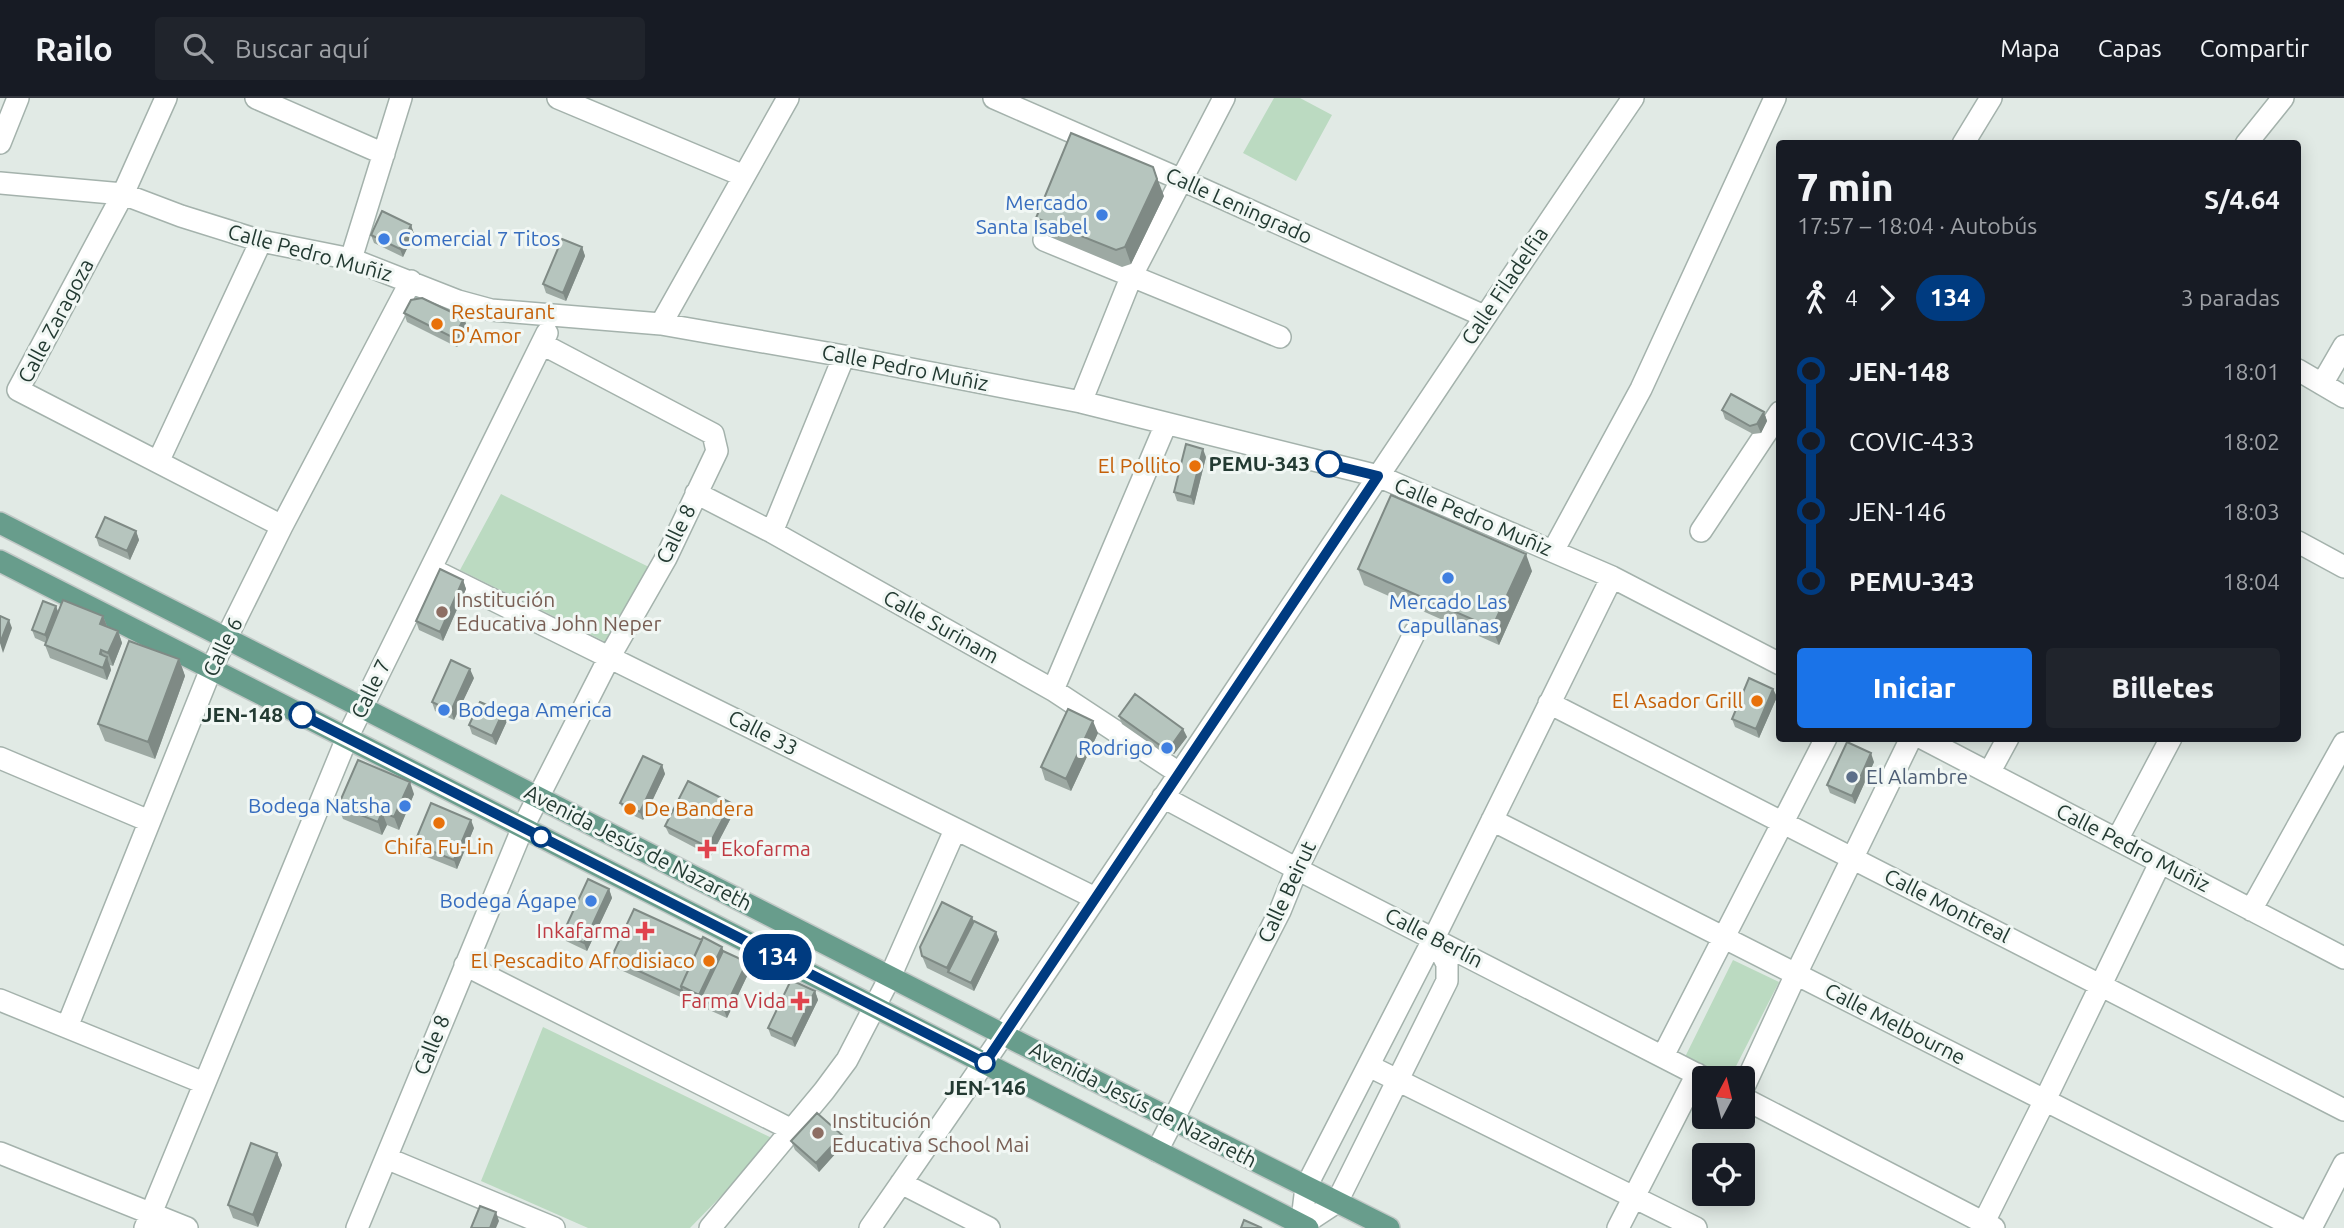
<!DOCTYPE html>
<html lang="es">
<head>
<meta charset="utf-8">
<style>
	:root { --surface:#171b24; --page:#20242c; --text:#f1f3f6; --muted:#9ea1a6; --line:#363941; --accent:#1a73e8 }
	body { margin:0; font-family:Ubuntu,sans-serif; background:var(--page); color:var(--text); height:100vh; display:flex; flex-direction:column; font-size:26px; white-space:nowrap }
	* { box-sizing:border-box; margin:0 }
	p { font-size:23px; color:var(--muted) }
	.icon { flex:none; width:38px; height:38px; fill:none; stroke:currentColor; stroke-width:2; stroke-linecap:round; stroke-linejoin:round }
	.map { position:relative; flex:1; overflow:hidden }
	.drawer { position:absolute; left:1776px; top:42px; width:525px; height:602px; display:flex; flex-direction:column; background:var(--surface); border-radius:7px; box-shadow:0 4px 18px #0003 }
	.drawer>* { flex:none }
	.badge { padding:0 14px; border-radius:23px; font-size:24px; line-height:46px }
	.needle { width:46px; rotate:7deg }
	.fabs { position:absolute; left:1692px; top:968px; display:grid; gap:14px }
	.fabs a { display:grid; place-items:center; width:63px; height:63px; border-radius:7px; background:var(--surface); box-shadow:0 4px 18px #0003; font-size:35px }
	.map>.badge { position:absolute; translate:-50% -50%; box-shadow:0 0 0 4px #fff }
	.legs { display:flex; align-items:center; gap:10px; height:77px; padding:0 21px; font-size:23px }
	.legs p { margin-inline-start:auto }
	.headline { display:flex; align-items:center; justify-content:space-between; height:119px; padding:0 21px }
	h1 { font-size:38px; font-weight:800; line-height:52px }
	.primary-button { display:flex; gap:14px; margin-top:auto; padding:14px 21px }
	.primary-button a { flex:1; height:80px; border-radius:7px; background:var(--accent); color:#fff; font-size:28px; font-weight:800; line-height:80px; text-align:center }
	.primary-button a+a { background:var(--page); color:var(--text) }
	ul { padding:0 21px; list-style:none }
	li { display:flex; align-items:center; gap:24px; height:70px; font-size:26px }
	li i { display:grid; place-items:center; width:10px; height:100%; margin:0 9px; background:currentColor }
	li i::after { content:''; width:18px; height:18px; margin:-9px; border:5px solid; border-radius:50%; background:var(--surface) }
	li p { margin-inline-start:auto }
	li:first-child i { background:linear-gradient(#0000 50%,currentColor 0) }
	li:last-child i { background:linear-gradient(currentColor 50%,#0000 0) }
	header { display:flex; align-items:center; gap:42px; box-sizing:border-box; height:98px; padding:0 35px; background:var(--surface); border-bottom:2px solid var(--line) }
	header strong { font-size:33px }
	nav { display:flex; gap:38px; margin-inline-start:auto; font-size:24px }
	.search { width:490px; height:63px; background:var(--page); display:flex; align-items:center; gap:18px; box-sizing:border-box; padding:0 24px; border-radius:7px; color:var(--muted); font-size:26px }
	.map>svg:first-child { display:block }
	.green { fill:#bbdac1 }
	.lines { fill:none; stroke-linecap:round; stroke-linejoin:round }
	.minor-casing { stroke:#a4b2ac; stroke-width:24 }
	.major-casing { stroke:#c1c8c6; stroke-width:24 }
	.minor { stroke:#fff; stroke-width:21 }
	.major { stroke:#689d8c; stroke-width:21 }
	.wall { fill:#9da9a3 }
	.shaded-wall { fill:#7f8a85 }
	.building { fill:#b6c5be; stroke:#7f8a85; stroke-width:2 }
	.line-1-casing { stroke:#fff; stroke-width:16 }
	.line-1 { stroke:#003b80; stroke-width:10 }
	.shop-dot { fill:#3f7fe0; stroke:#f1f7f4; stroke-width:2.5 }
	.food-dot { fill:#e8710a; stroke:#f1f7f4; stroke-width:2.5 }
	.stop-1-dot { fill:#fff; stroke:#003b80; stroke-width:3.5 }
	.education-dot { fill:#8d6e63; stroke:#f1f7f4; stroke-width:2.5 }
	.service-dot { fill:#5c6f8a; stroke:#f1f7f4; stroke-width:2.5 }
	.health-dot { fill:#e0444e; stroke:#f1f7f4; stroke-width:2.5 }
	.labels { text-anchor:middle; stroke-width:6; stroke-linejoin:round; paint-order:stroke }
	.shop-label { font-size:21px; fill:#366cbe; stroke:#f1f7f4; text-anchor:end }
	.street-label { font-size:21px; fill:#233a32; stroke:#f1f7f4 }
	.food-label { font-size:21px; fill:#c56008; stroke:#f1f7f4; text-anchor:end }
	.stop-label { font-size:21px; font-weight:bold; fill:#233a32; stroke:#f1f7f4; text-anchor:end }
	.education-label { font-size:21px; fill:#785e54; stroke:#f1f7f4; text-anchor:start }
	.service-label { font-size:21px; fill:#4e5e75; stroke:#f1f7f4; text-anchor:start }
	.health-label { font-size:21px; fill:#be3a42; stroke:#f1f7f4; text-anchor:end }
</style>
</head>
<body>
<header>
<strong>Railo</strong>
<div class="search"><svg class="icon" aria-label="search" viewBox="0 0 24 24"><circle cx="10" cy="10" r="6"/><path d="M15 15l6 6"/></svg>Buscar aquí</div>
<nav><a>Mapa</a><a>Capas</a><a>Compartir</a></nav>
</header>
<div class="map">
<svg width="2344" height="1130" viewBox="0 0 2344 1130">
	<rect width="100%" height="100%" fill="#e1eae5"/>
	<path class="green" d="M1274 0H1300L1332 17 1296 83 1243 55Z
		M501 396 653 471 616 549 460 472Z
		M1733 862 1779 884 1730 980H1727L1685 959Z
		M543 929 776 1042 690 1130H588L481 1083Z"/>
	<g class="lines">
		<g class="minor-casing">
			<path id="minor" d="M166 0 123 96 18 292 282 428
				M256 0 384 56
				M558 0 744 78
				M994 0 1182 82 1484 218
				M0 45 18 0
				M1963 46 1991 0
				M2246 46 2283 0
				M0 85 123 96 181 118 261 143 351 161 458 203 491 212 661 226 844 258 1081 304 1378 378 1612 479 1780 566
				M1044 142 1280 239
				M351 161 401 0
				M661 226 788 0
				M2298 272 2344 299
				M2322 286 2344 248
				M1081 304 1132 177 1224 0
				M158 364 261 143
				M696 395 772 434 1053 592 1179 675
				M1701 433 1780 314
				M772 434 844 258
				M2298 444 2344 469
				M1553 453 1641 291 1775 0
				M439 475 1095 800
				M1053 592 1166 326
				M1549 605 2344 1012
				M1922 640 2344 860
				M0 660 149 723
				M1989 675 2008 640
				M1163 699 1297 771 1704 980
				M1492 722 2297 1130
				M2117 742 2171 640
				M2251 812 2344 645
				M465 867 792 1032
				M0 902 204 985
				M67 929 211 571 282 428 411 183
				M1663 958 1826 640
				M1369 968 1696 1130
				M1743 991 1796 876 1911 640
				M1743 1000 1994 1130
				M1157 1053 1280 813 1297 771 1415 534
				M0 1055 187 1130
				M386 1060 554 1130
				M901 1085 989 1130
				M1984 1124 2045 1002 2160 765
				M1302 1127 1337 1104 1447 883V866L1434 840
				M145 1130 347 640 547 235
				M357 1130 523 729 610 558 666 460 717 353 713 336 542 246
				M710 1130 824 993 847 962 890 879 955 732
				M870 1130C1130 757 1377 375 1633 0
				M1301 1130 1306 1089 1434 840 1612 479
				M1618 1130 1697 976
				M2311 1130 2344 1066"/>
		</g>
		<g class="major-casing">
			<path id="major" d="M0 425 1024 947 1389 1130
				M0 463 1308 1130"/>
		</g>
		<use href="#minor" class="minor"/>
		<use href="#major" class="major"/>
	</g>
	<path class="wall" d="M1164 98 1131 166 1122 169 1043 136 1036 120Z
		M411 127 414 136 403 159 374 145 371 137Z
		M582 149 585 158 566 203 546 195 543 186Z
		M404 215 464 220 467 229 457 249 407 224Z
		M1722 312 1764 314 1767 323 1761 335 1753 336 1725 321Z
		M1206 359 1194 407 1177 403 1174 394Z
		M136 433 139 442 130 462 99 448 96 439Z
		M1358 471 1532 473 1499 547 1364 487Z
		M463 482 466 491 443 543 419 532 416 523Z
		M56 508 58 515 103 518 107 528 118 533 122 545 113 568 110 567 111 572 107 582 50 560 45 547 46 545 35 540 32 532Z
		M179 561 185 578 155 661 105 643 98 626Z
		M474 580 454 622 435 613 432 604Z
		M1773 591 1777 599 1759 640 1735 629 1732 621Z
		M1119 618 1183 631 1187 639 1174 656H1165L1122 626Z
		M507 623 496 647 472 636 469 627Z
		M1098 635 1071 693 1045 682 1041 669Z
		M1874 664 1855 706 1830 695 1827 687Z
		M662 667 665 676 643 722 624 713 620 705Z
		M414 696 399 732 387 727 382 737 343 721 338 708Z
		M734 714 711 758 669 736 665 728Z
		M474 730 457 771 417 755 414 746Z
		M609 791 612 800 587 853 566 843 563 835Z
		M996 834 999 842 974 893 927 870 922 858Z
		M723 853 750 872 727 920 614 869 611 860Z
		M815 893 818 902 795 949 771 938 768 930Z
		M791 1043 845 1045 819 1074 795 1052Z
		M277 1055 282 1067 258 1129 233 1120 228 1107Z"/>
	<path class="shaded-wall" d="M1153 69 1164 98 1131 166 1125 149Z
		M411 127 414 136 403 159 400 151Z
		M582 149 585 158 566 203 563 195Z
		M464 220 467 229 457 249 454 240Z
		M1764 314 1767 323 1761 335 1757 326Z
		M1203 351 1206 359 1194 407 1191 399Z
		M136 433 139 442 130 462 127 453Z
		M1526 456 1532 473 1499 547 1492 530Z
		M463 482 466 491 443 543 440 534Z
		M56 508 59 516 48 545 45 537Z
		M103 518 108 531 100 526Z
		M9 522 12 530 3 555 0 545Z
		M118 533 122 545 113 568 108 555Z
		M101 552 105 563 107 559 111 572 107 582 103 570 100 556Z
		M179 561 185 578 155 661 148 644Z
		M470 571 474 580 454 622 451 613Z
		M1773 591 1777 599 1759 640 1756 631Z
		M503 614 507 623 496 647 492 638Z
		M1093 623 1098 635 1071 693 1066 681Z
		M1183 631 1187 639 1174 656 1171 648Z
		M1871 655 1874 664 1855 706 1852 698Z
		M662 667 665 676 643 722 640 714Z
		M410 684 414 696 399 732 394 719Z
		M731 705 734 714 711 758 708 749Z
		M382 714 387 727 382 737 378 724Z
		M471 722 474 730 457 771 454 762Z
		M609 791 612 800 587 853 584 845Z
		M972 819 977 831 948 874 947 870Z
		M996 834 999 842 974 893 971 885Z
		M722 849 727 861 700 901 699 897Z
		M747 864 750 872 727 920 724 912Z
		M815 893 818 902 795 949 792 941Z
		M842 1037 845 1045 819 1074 816 1065Z
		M277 1055 282 1067 258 1129 253 1117Z
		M496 1114 499 1123 496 1130H490Z"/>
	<path class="building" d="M1071 35 1153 69 1157 81 1125 149 1116 152 1036 120Z
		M382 113 411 127 400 151 371 137Z
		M562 141 582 149 563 195 543 186Z
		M422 200 464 220 454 240 404 215 411 202Z
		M1731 296 1764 314 1757 326 1750 328 1722 312Z
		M1186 346 1203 351 1191 399 1174 394Z
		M1391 397 1526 456 1492 530 1358 471Z
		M105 419 136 433 127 453 96 439Z
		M440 471 463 482 440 534 416 523Z
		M63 502 103 518 100 526 118 533 108 555 101 552 100 556 107 559 103 570 45 547Z
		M43 503 56 508 45 537 32 532Z
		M0 518 9 522 0 545Z
		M129 543 179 561 148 644 98 626Z
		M451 562 470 571 451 613 432 604Z
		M1749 580 1773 591 1756 631 1732 621Z
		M1135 596 1183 631 1171 648H1161L1119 618Z
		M480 604 503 614 492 638 469 627Z
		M1068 611 1093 623 1066 681 1041 669Z
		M1847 644 1871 655 1852 698 1827 687Z
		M643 658 662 667 640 714 620 705Z
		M358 662 410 684 394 719 382 714 378 724 338 708Z
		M688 683 731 705 708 749 665 728Z
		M431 705 471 722 454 762 414 746Z
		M588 781 609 791 584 845 563 835Z
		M942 804 972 819 947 870 922 858 920 849Z
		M634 811 702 842 681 888 682 893 611 860Z
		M974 823 996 834 971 885 948 874Z
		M703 839 722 849 699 897 681 888Z
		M723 853 747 864 724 912 700 901Z
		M791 882 815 893 792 941 768 930Z
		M817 1015 842 1037 816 1065 791 1043Z
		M251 1045 277 1055 253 1117 228 1107Z
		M480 1108 496 1114 490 1130H471Z
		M1244 1122 1262 1130H1241Z"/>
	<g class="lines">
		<g class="line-1-casing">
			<path id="line-1" d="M302 617 985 965 1378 378 1329 366"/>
		</g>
		<use href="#line-1" class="line-1"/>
	</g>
	<g class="shop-dot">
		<circle cx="1102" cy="117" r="7"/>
		<circle cx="384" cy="141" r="7"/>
		<circle cx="1448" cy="480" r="7"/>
		<circle cx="444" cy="612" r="7"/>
		<circle cx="1167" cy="650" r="7"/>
		<circle cx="405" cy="708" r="7"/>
		<circle cx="591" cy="803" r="7"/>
	</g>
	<g class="food-dot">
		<circle cx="437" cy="226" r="7"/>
		<circle cx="1195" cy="368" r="7"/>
		<circle cx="1757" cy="603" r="7"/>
		<circle cx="630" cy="711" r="7"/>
		<circle cx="439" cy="725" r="7"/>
		<circle cx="709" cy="863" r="7"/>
	</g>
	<g class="stop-1-dot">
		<circle cx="1329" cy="366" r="12"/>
		<circle cx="302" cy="617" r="12"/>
		<circle cx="541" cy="739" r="9"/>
		<circle cx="985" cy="965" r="9"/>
	</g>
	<g class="education-dot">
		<circle cx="442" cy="514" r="7"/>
		<circle cx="818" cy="1035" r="7"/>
	</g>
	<circle class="service-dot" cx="1852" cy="679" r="7"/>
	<g class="health-dot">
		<path d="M703.5 740.5h7v7h7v7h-7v7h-7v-7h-7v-7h7z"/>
		<path d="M641.5 822.5h7v7h7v7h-7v7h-7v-7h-7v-7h7z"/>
		<path d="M796.5 892.5h7v7h7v7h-7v7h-7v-7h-7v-7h7z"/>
	</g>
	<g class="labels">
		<g class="shop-label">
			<text x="1088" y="112">Mercado<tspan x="1088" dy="24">Santa Isabel</tspan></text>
			<text x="398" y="148" text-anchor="start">Comercial 7 Titos</text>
			<text x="1448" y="511" text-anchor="middle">Mercado Las<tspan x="1448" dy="24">Capullanas</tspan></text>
			<text x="458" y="619" text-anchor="start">Bodega America</text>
			<text x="1153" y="657">Rodrigo</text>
			<text x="391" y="715">Bodega Natsha</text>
			<text x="577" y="810">Bodega Ágape</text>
		</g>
		<g class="street-label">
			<text transform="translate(1239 108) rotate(24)" y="7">Calle Leningrado</text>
			<text transform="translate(310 155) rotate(15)" y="7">Calle Pedro Muñiz</text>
			<text transform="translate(1505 188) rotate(-56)" y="7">Calle Filadelfia</text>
			<text transform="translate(56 223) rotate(-62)" y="7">Calle Zaragoza</text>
			<text transform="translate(905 270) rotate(11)" y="7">Calle Pedro Muñiz</text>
			<text transform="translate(1473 419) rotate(23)" y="7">Calle Pedro Muñiz</text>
			<text transform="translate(676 436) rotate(-64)" y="7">Calle 8</text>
			<text transform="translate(941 529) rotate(29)" y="7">Calle Surinam</text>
			<text transform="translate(223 549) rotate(-64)" y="7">Calle 6</text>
			<text transform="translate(371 591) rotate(-64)" y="7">Calle 7</text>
			<text transform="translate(763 635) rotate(27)" y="7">Calle 33</text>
			<text transform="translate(638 750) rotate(27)" y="7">Avenida Jesús de Nazareth</text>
			<text transform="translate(2133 750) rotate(27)" y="7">Calle Pedro Muñiz</text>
			<text transform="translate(1287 794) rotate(-65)" y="7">Calle Beirut</text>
			<text transform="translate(1947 808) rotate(27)" y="7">Calle Montreal</text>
			<text transform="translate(1434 840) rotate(27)" y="7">Calle Berlín</text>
			<text transform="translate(1895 926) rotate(27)" y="7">Calle Melbourne</text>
			<text transform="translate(432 947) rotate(-68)" y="7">Calle 8</text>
			<text transform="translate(1143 1007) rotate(27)" y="7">Avenida Jesús de Nazareth</text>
		</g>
		<g class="food-label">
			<text x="451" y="221" text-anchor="start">Restaurant<tspan x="451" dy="24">D'Amor</tspan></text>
			<text x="1181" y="375">El Pollito</text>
			<text x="1743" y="610">El Asador Grill</text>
			<text x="644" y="718" text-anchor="start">De Bandera</text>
			<text x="439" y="756" text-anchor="middle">Chifa Fu-Lin</text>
			<text x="695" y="870">El Pescadito Afrodisiaco</text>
		</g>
		<g class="stop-label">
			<text x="1310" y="373">PEMU-343</text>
			<text x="283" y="624">JEN-148</text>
			<text x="985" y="997" text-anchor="middle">JEN-146</text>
		</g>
		<g class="education-label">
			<text x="456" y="509">Institución<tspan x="456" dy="24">Educativa John Neper</tspan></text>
			<text x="832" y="1030">Institución<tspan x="832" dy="24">Educativa School Mai</tspan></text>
		</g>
		<g class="service-label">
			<text x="1866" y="686">El Alambre</text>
		</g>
		<g class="health-label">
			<text x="721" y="758" text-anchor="start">Ekofarma</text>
			<text x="631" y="840">Inkafarma</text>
			<text x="786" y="910">Farma Vida</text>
		</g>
	</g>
</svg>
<div class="fabs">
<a><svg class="needle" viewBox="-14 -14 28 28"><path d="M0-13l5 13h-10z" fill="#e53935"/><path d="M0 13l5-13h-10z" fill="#9ea1a6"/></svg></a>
<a><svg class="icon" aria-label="locate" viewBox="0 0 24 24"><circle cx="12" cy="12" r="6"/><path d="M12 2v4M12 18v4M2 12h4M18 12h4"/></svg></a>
</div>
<b class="badge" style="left:777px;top:859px;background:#003b80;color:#fff">134</b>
<section class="drawer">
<div class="headline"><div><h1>7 min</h1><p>17:57 – 18:04 · Autobús</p></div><b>S/4.64</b></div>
<div class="legs"><svg class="icon" aria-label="walk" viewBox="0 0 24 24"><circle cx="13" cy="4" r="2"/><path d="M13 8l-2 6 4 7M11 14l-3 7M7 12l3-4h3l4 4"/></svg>4<svg class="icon" aria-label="forward" viewBox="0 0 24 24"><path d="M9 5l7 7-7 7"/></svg><b class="badge" style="background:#003b80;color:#fff">134</b><p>3 paradas</p></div>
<ul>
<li><i style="color:#003b80"></i><b>JEN-148</b><p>18:01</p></li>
<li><i style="color:#003b80"></i><span>COVIC-433</span><p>18:02</p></li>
<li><i style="color:#003b80"></i><span>JEN-146</span><p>18:03</p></li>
<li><i style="color:#003b80"></i><b>PEMU-343</b><p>18:04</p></li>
</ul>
<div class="primary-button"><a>Iniciar</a><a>Billetes</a></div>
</section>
</div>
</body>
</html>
